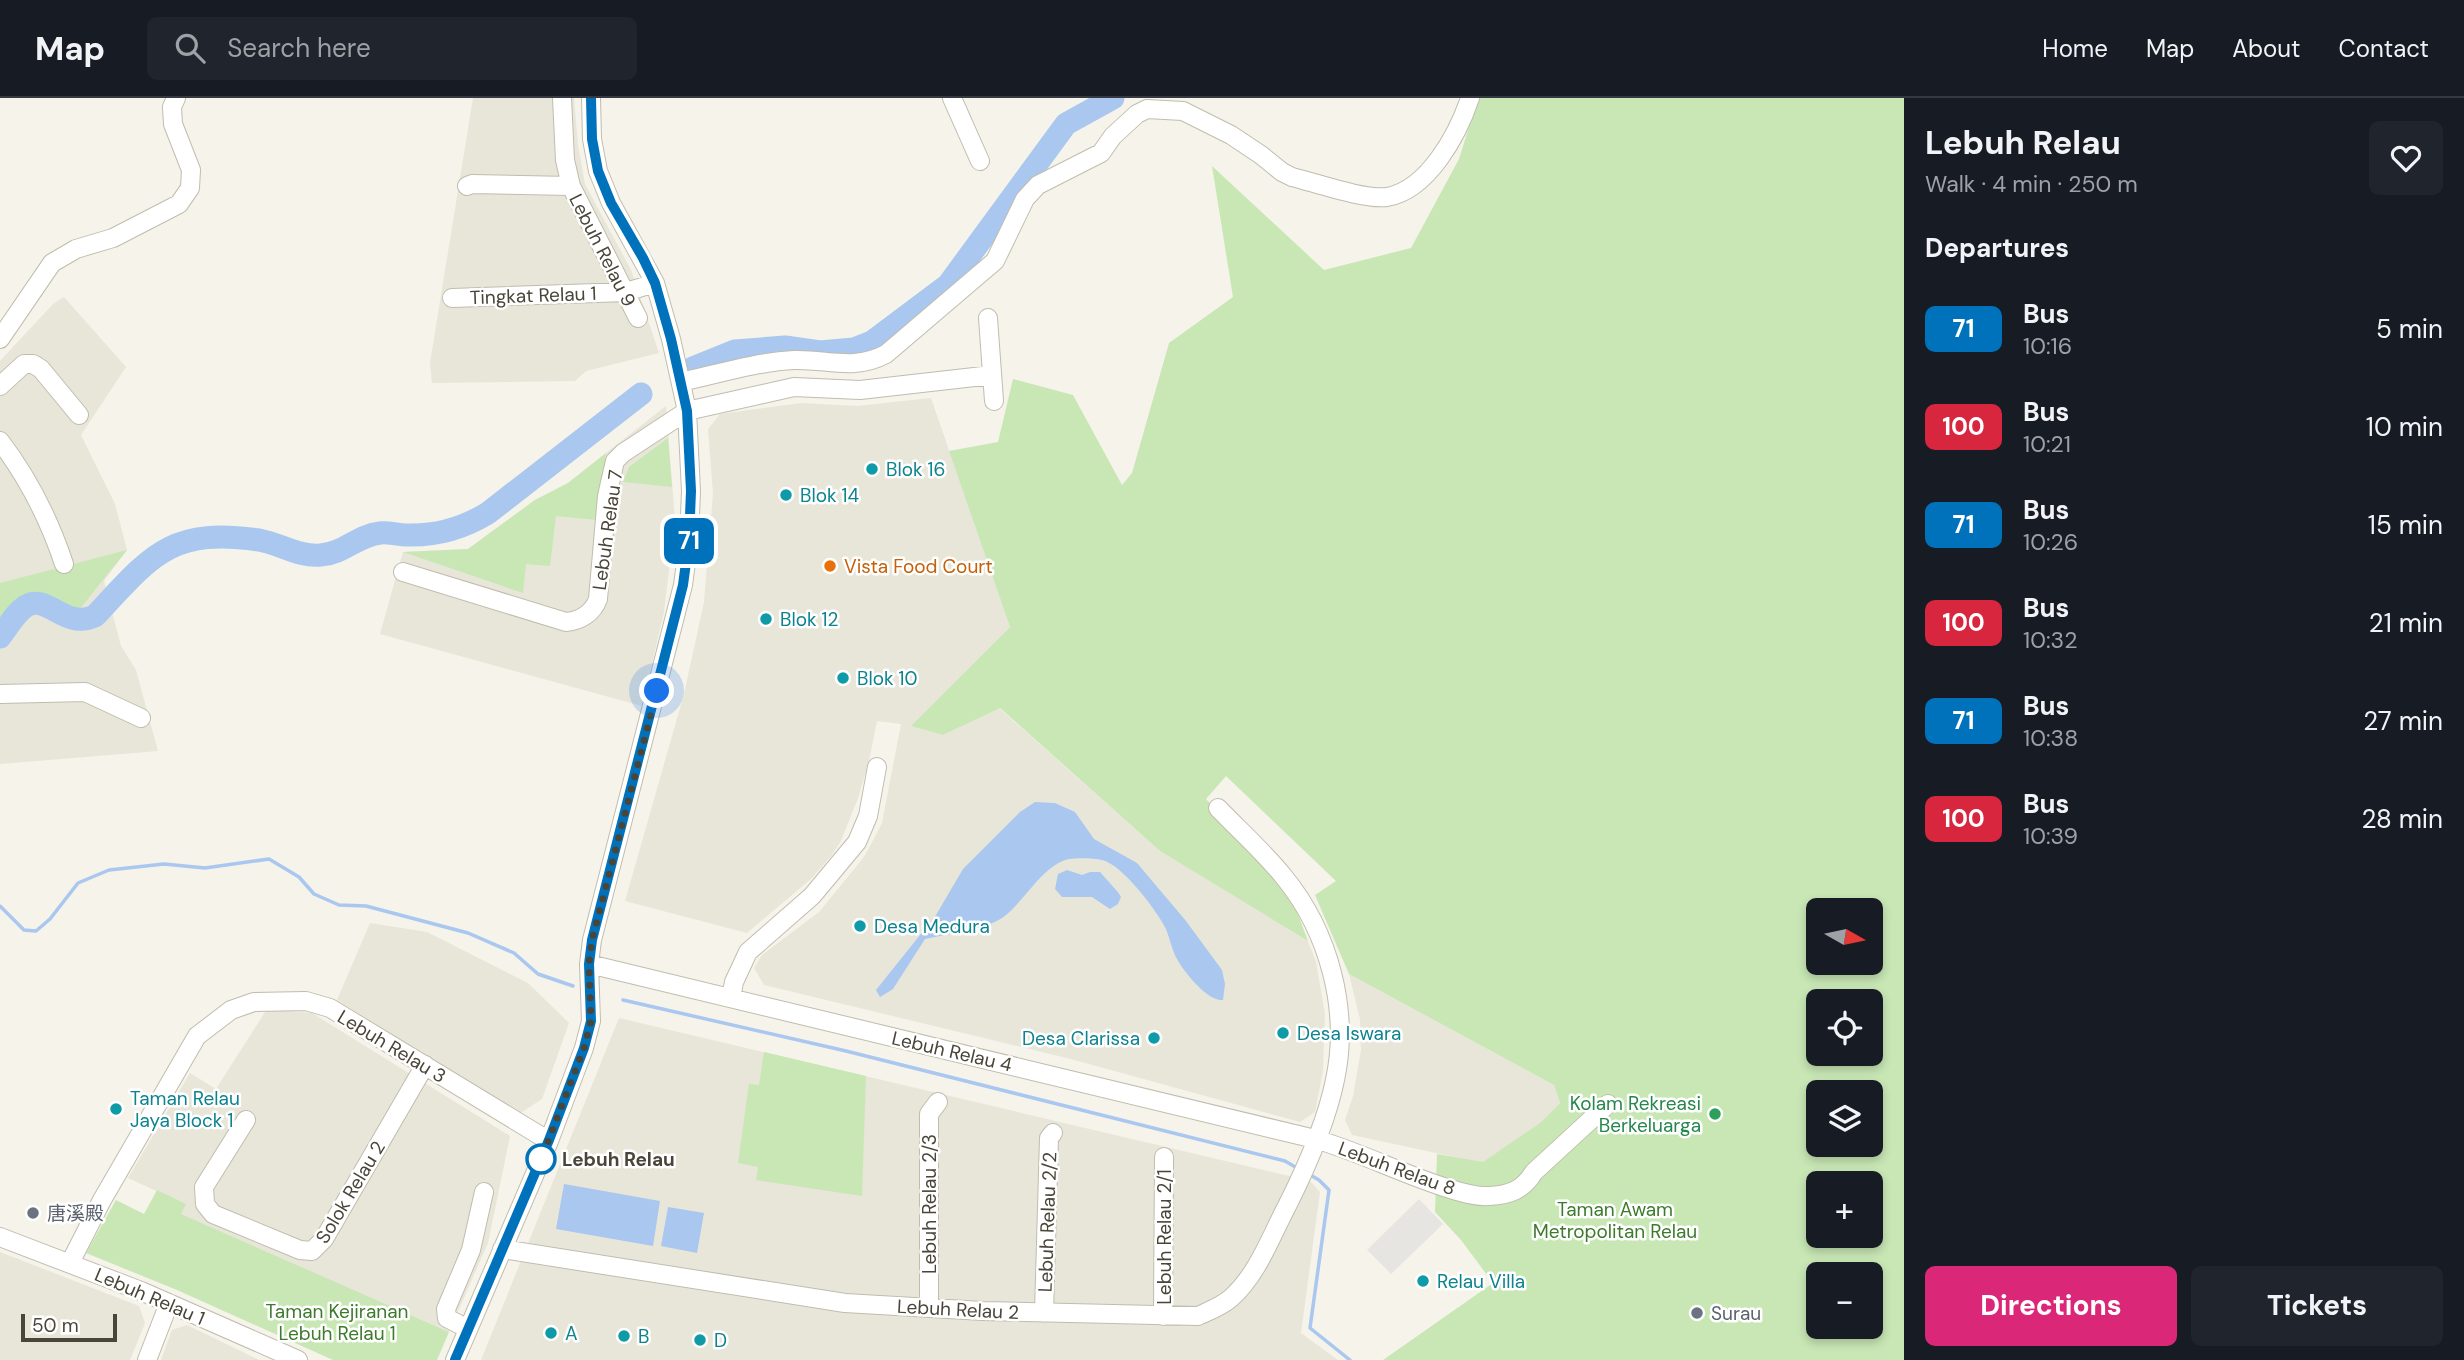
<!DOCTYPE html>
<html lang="en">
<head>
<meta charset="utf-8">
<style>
	:root { --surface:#171b24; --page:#20242c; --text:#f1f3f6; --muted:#9ea1a6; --line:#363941; --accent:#db2777 }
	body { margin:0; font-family:"DM Sans","Noto Sans SC",sans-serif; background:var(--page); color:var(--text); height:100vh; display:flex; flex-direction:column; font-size:26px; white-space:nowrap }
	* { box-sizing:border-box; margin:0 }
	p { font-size:23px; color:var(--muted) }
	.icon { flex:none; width:38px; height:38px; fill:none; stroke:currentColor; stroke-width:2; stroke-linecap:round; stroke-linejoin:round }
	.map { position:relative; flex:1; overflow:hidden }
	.details { display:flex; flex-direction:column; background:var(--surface); width:560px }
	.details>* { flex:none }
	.badge { padding:0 14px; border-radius:10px; font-size:24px; line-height:46px }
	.needle { width:46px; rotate:99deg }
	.tools { position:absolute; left:1806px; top:800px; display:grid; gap:14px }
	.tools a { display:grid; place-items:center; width:77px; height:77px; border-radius:10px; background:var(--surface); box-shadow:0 4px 10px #0003; font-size:35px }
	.scale { position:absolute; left:21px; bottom:18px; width:96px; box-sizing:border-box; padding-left:7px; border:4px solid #494538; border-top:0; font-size:19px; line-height:24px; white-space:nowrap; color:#494538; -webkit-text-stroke:5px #fff; paint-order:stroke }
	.you { position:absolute; width:35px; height:35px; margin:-18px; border:5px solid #fff; border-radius:50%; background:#1a73e8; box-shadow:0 0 0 10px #1a73e833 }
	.map>.badge { position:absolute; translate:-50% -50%; box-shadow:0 0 0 4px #fff }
	h2 { padding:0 21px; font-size:26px; line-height:63px }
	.round { display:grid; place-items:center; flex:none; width:74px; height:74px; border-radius:10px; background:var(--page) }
	.head { display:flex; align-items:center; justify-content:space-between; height:119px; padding:0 21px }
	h1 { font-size:33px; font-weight:700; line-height:52px }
	.button { display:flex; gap:14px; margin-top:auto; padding:14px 21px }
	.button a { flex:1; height:80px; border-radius:10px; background:var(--accent); color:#fff; font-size:28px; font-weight:700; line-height:80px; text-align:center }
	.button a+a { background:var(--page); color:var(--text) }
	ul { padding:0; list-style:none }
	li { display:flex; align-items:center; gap:21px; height:98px; padding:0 21px }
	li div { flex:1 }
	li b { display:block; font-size:26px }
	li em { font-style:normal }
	li .badge { min-width:77px; font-weight:700; text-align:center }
	header { display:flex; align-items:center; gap:42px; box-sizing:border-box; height:98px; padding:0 35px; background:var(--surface); border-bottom:2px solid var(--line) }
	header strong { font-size:33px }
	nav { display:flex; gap:38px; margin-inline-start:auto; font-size:24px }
	.search { width:490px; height:63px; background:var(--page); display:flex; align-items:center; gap:18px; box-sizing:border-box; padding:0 24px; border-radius:10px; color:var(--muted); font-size:26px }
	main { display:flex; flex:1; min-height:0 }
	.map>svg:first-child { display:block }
	.residential { fill:#e8e6d9 }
	.green { fill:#c8e7b5; fill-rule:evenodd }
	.parking { fill:#e6e5e2 }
	.water { fill:#a9c7ef }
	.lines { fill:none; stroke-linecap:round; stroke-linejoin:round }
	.stream { stroke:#a9c7ef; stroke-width:3.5 }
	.river { stroke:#a9c7ef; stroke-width:23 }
	.minor-casing { stroke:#c0bdad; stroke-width:20 }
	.minor { stroke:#fff; stroke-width:18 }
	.line-casing { stroke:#fff; stroke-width:16 }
	.line { stroke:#0072bc; stroke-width:10 }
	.walk { stroke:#494538; stroke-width:7; stroke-dasharray:0 12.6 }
	.culture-dot { fill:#0f9aa8; stroke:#fff; stroke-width:2.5 }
	.food-dot { fill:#e8710a; stroke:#fff; stroke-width:2.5 }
	.leisure-dot { fill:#2e9e5b; stroke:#fff; stroke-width:2.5 }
	.stop-dot { fill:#fff; stroke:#0072bc; stroke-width:3.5 }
	.worship-dot { fill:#6b7280; stroke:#fff; stroke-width:2.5 }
	.labels { text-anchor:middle; stroke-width:5; stroke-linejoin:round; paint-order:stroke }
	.street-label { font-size:19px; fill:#494538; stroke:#fff }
	.culture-label { font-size:19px; fill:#0d838f; stroke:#fff; text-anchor:start }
	.food-label { font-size:19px; fill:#c56008; stroke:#fff; text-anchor:start }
	.leisure-label { font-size:19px; fill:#27864d; stroke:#fff; text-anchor:end }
	.stop-label { font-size:19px; font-weight:bold; fill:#494538; stroke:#fff; text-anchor:start }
	.park-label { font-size:19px; fill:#3d7a2c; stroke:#fff }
	.worship-label { font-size:19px; fill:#5b616d; stroke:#fff; text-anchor:start }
</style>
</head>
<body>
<header>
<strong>Map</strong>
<div class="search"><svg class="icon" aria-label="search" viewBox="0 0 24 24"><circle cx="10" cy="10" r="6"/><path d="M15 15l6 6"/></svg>Search here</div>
<nav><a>Home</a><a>Map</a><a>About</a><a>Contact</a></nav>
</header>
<main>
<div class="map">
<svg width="1904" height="1262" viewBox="0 0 1904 1262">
	<rect width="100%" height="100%" fill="#f5f3ea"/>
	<path class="residential" d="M473 0H574L578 47 585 86 631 172 659 255 586 273 575 283 432 285 430 265Z
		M64 199 126 269 81 337 115 406 127 452 104 483 121 548 136 572 158 653 0 666V263L53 206Z
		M931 300 1010 529 912 628 943 637 999 610 1160 753 1308 843 1316 864 1325 916 1323 973 1315 1014 1300 1024 1067 960 764 887 754 870 762 857 819 814 864 759 877 735 882 725 901 626 877 623 869 663 858 700 841 743 831 758 811 781 747 835 625 803 684 596 704 504 713 395 708 331 720 316 801 305 857 308Z
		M666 308 675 422 664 514 642 608 380 536 403 454 468 451 535 402 568 385Z
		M370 825 427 834 528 885 569 925 542 1001 519 1016 337 902Z
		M1349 876 1554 987 1560 1005 1540 1025 1483 1065 1352 1037 1345 1022 1353 998 1361 952 1360 921Z
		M267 911 312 915 510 1038 488 1145 449 1234 180 1116 185 1106 128 1080 190 975 216 991Z
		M619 920 1310 1083 1320 1094 1301 1235 1338 1262H481Z
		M0 1154 139 1208 145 1225 130 1262H0Z
		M187 1227 253 1259 260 1262H161L172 1232Z"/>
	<path class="green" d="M1478 0H1904V1262H1383L1493 1185 1461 1142 1435 1114 1437 1056 1483 1064 1540 1025 1560 1005 1554 987 1349 876 1315 797 1336 783 1226 678 1206 701 1288 790 1308 843 1160 753 1000 610 943 637 911 628 1010 529 949 353 998 344 1013 281 1073 297 1122 387 1132 375 1169 245 1233 199 1212 68 1324 172 1411 150 1459 61ZM1818 812H1871V864H1818ZM1818 903H1871V956H1818ZM1818 994H1871V1046H1818ZM1818 1085H1871V1138H1818ZM1818 1176H1871V1228H1818Z
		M668 340 672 389 623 384 629 369Z
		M606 355 597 422 556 418 550 468 526 466 523 495 403 454 468 451 535 402 568 385Z
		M127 452 79 512C63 506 37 488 20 500 13 505 6 513 0 519V485Z
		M764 954 866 978 862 1098 756 1082 758 1069 738 1065 749 986 759 987Z
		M157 1092 186 1106 181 1116 449 1234 437 1262H333L177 1192 86 1155 116 1102 144 1116Z"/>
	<path class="parking" d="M1419 1101 1443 1126 1391 1176 1367 1152Z"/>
	<path class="water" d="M1035 704 1055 705 1075 714 1094 741 1137 765 1186 823 1222 872 1225 886 1223 902C1208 904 1184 874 1177 861 1172 852 1170 841 1166 831 1157 813 1122 766 1102 762 1093 760 1078 760 1069 761 1043 766 1023 806 1002 820 979 834 951 835 925 841L893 891 880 899 876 892 936 817 963 771 1020 714Z
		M1067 772 1082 777 1090 774H1100C1105 780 1119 794 1121 799L1118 806 1110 811 1092 799H1062L1055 791 1058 776Z
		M564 1086 660 1103 653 1148 556 1131Z
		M668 1109 704 1115 697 1155 661 1148Z"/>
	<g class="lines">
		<path class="stream" d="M0 808 24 832 36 833 50 821 78 785 109 772 164 766 205 770 269 761 299 779 314 796 339 807 366 808 468 835 514 855 538 876 573 888
			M623 902 846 953 1285 1063 1297 1070
			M1307 1075 1319 1082 1329 1092 1310 1230 1350 1262"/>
		<path class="river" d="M693 270 735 253 785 249 820 254 854 251 872 244 948 187 1066 26 1113 0
			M0 539C8 529 15 515 26 508 48 495 63 532 95 518 151 458 170 429 259 442 281 446 298 459 321 457 345 455 356 438 380 435 389 434 398 437 407 437 437 438 462 431 488 415L641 296"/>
		<g class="minor-casing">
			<path id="minor" d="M562 0 565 62 571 88 638 220
				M952 0 980 63
				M467 88 472 86 571 88
				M452 200 626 194 655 185
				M988 220 994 303
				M0 241 52 165 76 151 113 140 179 106 190 90 191 72 173 26 172 9 176 0
				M681 284C718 276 756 264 794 262 828 261 854 273 886 256L995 163 1025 101 1038 87 1101 55 1113 38 1137 16 1147 11 1183 13 1231 37 1261 57 1282 74 1292 79C1316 85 1365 102 1387 99 1428 92 1458 36 1470 0
				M0 288 24 266H33L41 271 79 317
				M0 343C29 381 49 421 64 466
				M403 474 566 524C580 523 593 515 598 501L607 398 615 363 623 355 687 313 794 289 860 292 992 277
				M0 596 85 594 141 620
				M589 866 1315 1041C1360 1054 1402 1076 1447 1090 1460 1094 1475 1099 1489 1098 1510 1097 1523 1092 1534 1074L1608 1006
				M731 900 734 884 748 854 812 798 857 744 868 718 877 669
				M246 1022 204 1089 205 1106 213 1116 300 1152 312 1153 324 1141 425 967
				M0 1139 141 1193 298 1262
				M502 1151 845 1205 983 1213 1198 1218C1209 1213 1222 1208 1231 1200 1258 1176 1271 1138 1288 1106 1306 1070 1327 1021 1335 982 1350 912 1329 834 1284 779 1264 754 1239 732 1218 710
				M70 1165 102 1102 197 938 231 912 254 904 306 903 330 910 549 1043
				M929 1210V1016L938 1004
				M1044 1215 1049 1040 1053 1035
				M1163 1218 1164 1059
				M468 1231 447 1220 446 1211 471 1152 484 1094
				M147 1262 169 1205
				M455 1262 549 1043 584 950 591 923 589 866 592 842 683 487 689 442 691 393 687 313 671 241 655 185 611 105 598 73 592 41 591 0"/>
		</g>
		<use href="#minor" class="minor"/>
	</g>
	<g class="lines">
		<g class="line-casing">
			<path id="line" d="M455 1262 549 1042 584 950 591 923 589 866 592 842 683 487 689 442 691 393 687 313 671 241 655 185 643 160 611 105 598 73 592 41 591 0"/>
		</g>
		<use href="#line" class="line"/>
		<path class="walk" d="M541 1061 540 1064 584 950 591 923 589 866 592 842 657 593"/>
	</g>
	<g class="culture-dot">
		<circle cx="872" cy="371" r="7"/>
		<circle cx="786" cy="397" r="7"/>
		<circle cx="766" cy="521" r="7"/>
		<circle cx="843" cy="580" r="7"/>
		<circle cx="860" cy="828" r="7"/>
		<circle cx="1283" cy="935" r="7"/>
		<circle cx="1154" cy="940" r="7"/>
		<circle cx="116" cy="1011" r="7"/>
		<circle cx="1423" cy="1183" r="7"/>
		<circle cx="551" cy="1235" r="7"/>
		<circle cx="624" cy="1238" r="7"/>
		<circle cx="700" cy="1242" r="7"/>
	</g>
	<circle class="food-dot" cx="830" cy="468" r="7"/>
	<circle class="leisure-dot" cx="1715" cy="1016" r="7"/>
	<circle class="stop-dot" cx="541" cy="1061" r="14"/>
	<g class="worship-dot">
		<circle cx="33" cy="1115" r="7"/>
		<circle cx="1697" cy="1215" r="7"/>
	</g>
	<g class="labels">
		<g class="street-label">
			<text transform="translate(603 152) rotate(63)" y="7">Lebuh Relau 9</text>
			<text transform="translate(533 197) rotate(-2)" y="7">Tingkat Relau 1</text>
			<text transform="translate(607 432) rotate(-82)" y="7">Lebuh Relau 7</text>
			<text transform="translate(392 948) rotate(31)" y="7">Lebuh Relau 3</text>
			<text transform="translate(952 953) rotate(13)" y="7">Lebuh Relau 4</text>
			<text transform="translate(1397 1070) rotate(20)" y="7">Lebuh Relau 8</text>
			<text transform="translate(350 1094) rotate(-59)" y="7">Solok Relau 2</text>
			<text transform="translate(929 1106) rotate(-90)" y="7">Lebuh Relau 2/3</text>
			<text transform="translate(1047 1124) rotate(-88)" y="7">Lebuh Relau 2/2</text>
			<text transform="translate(1164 1139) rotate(-90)" y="7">Lebuh Relau 2/1</text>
			<text transform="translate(150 1198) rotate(23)" y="7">Lebuh Relau 1</text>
			<text transform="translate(958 1211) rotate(3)" y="7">Lebuh Relau 2</text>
		</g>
		<g class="culture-label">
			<text x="886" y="378">Blok 16</text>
			<text x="800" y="404">Blok 14</text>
			<text x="780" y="528">Blok 12</text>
			<text x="857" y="587">Blok 10</text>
			<text x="874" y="835">Desa Medura</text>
			<text x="1297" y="942">Desa Iswara</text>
			<text x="1140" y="947" text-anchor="end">Desa Clarissa</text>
			<text x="130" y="1007">Taman Relau<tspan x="130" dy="22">Jaya Block 1</tspan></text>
			<text x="1437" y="1190">Relau Villa</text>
			<text x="565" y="1242">A</text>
			<text x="638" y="1245">B</text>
			<text x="714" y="1249">D</text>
		</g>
		<g class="food-label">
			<text x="844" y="475">Vista Food Court</text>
		</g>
		<g class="leisure-label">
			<text x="1701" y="1012">Kolam Rekreasi<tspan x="1701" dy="22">Berkeluarga</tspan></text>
		</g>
		<g class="stop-label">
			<text x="562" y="1068">Lebuh Relau</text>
		</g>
		<g class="park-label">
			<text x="1615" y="1118">Taman Awam<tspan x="1615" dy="22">Metropolitan Relau</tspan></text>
			<text x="337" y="1220">Taman Kejiranan<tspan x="337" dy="22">Lebuh Relau 1</tspan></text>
		</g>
		<g class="worship-label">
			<text x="47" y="1122">唐溪殿</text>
			<text x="1711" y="1222">Surau</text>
		</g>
	</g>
</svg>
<div class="tools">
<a><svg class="needle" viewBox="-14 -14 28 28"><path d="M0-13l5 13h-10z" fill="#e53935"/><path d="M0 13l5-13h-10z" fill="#9ea1a6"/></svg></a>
<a><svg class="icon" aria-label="locate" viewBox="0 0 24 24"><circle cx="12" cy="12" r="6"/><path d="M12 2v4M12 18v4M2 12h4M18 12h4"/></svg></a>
<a><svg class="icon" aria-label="layers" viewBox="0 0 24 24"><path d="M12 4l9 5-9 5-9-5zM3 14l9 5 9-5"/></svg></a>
<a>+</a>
<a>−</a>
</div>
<div class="scale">50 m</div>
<div class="you" style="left:657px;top:593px"></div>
<b class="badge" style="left:689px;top:443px;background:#0072bc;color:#fff">71</b>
</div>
<section class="details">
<div class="head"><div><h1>Lebuh Relau</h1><p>Walk · 4 min · 250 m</p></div><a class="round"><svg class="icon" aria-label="heart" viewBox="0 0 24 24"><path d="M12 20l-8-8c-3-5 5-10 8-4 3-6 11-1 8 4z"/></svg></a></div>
<h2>Departures</h2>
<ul>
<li><span class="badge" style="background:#0072bc;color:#fff">71</span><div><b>Bus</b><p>10:16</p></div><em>5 min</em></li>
<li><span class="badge" style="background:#d7263d;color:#fff">100</span><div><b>Bus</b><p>10:21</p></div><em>10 min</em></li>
<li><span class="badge" style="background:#0072bc;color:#fff">71</span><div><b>Bus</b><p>10:26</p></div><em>15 min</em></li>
<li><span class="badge" style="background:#d7263d;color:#fff">100</span><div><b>Bus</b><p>10:32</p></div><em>21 min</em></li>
<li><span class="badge" style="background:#0072bc;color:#fff">71</span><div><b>Bus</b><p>10:38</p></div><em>27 min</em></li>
<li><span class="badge" style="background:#d7263d;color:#fff">100</span><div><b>Bus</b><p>10:39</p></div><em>28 min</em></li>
</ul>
<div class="button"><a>Directions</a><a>Tickets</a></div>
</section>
</main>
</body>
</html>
